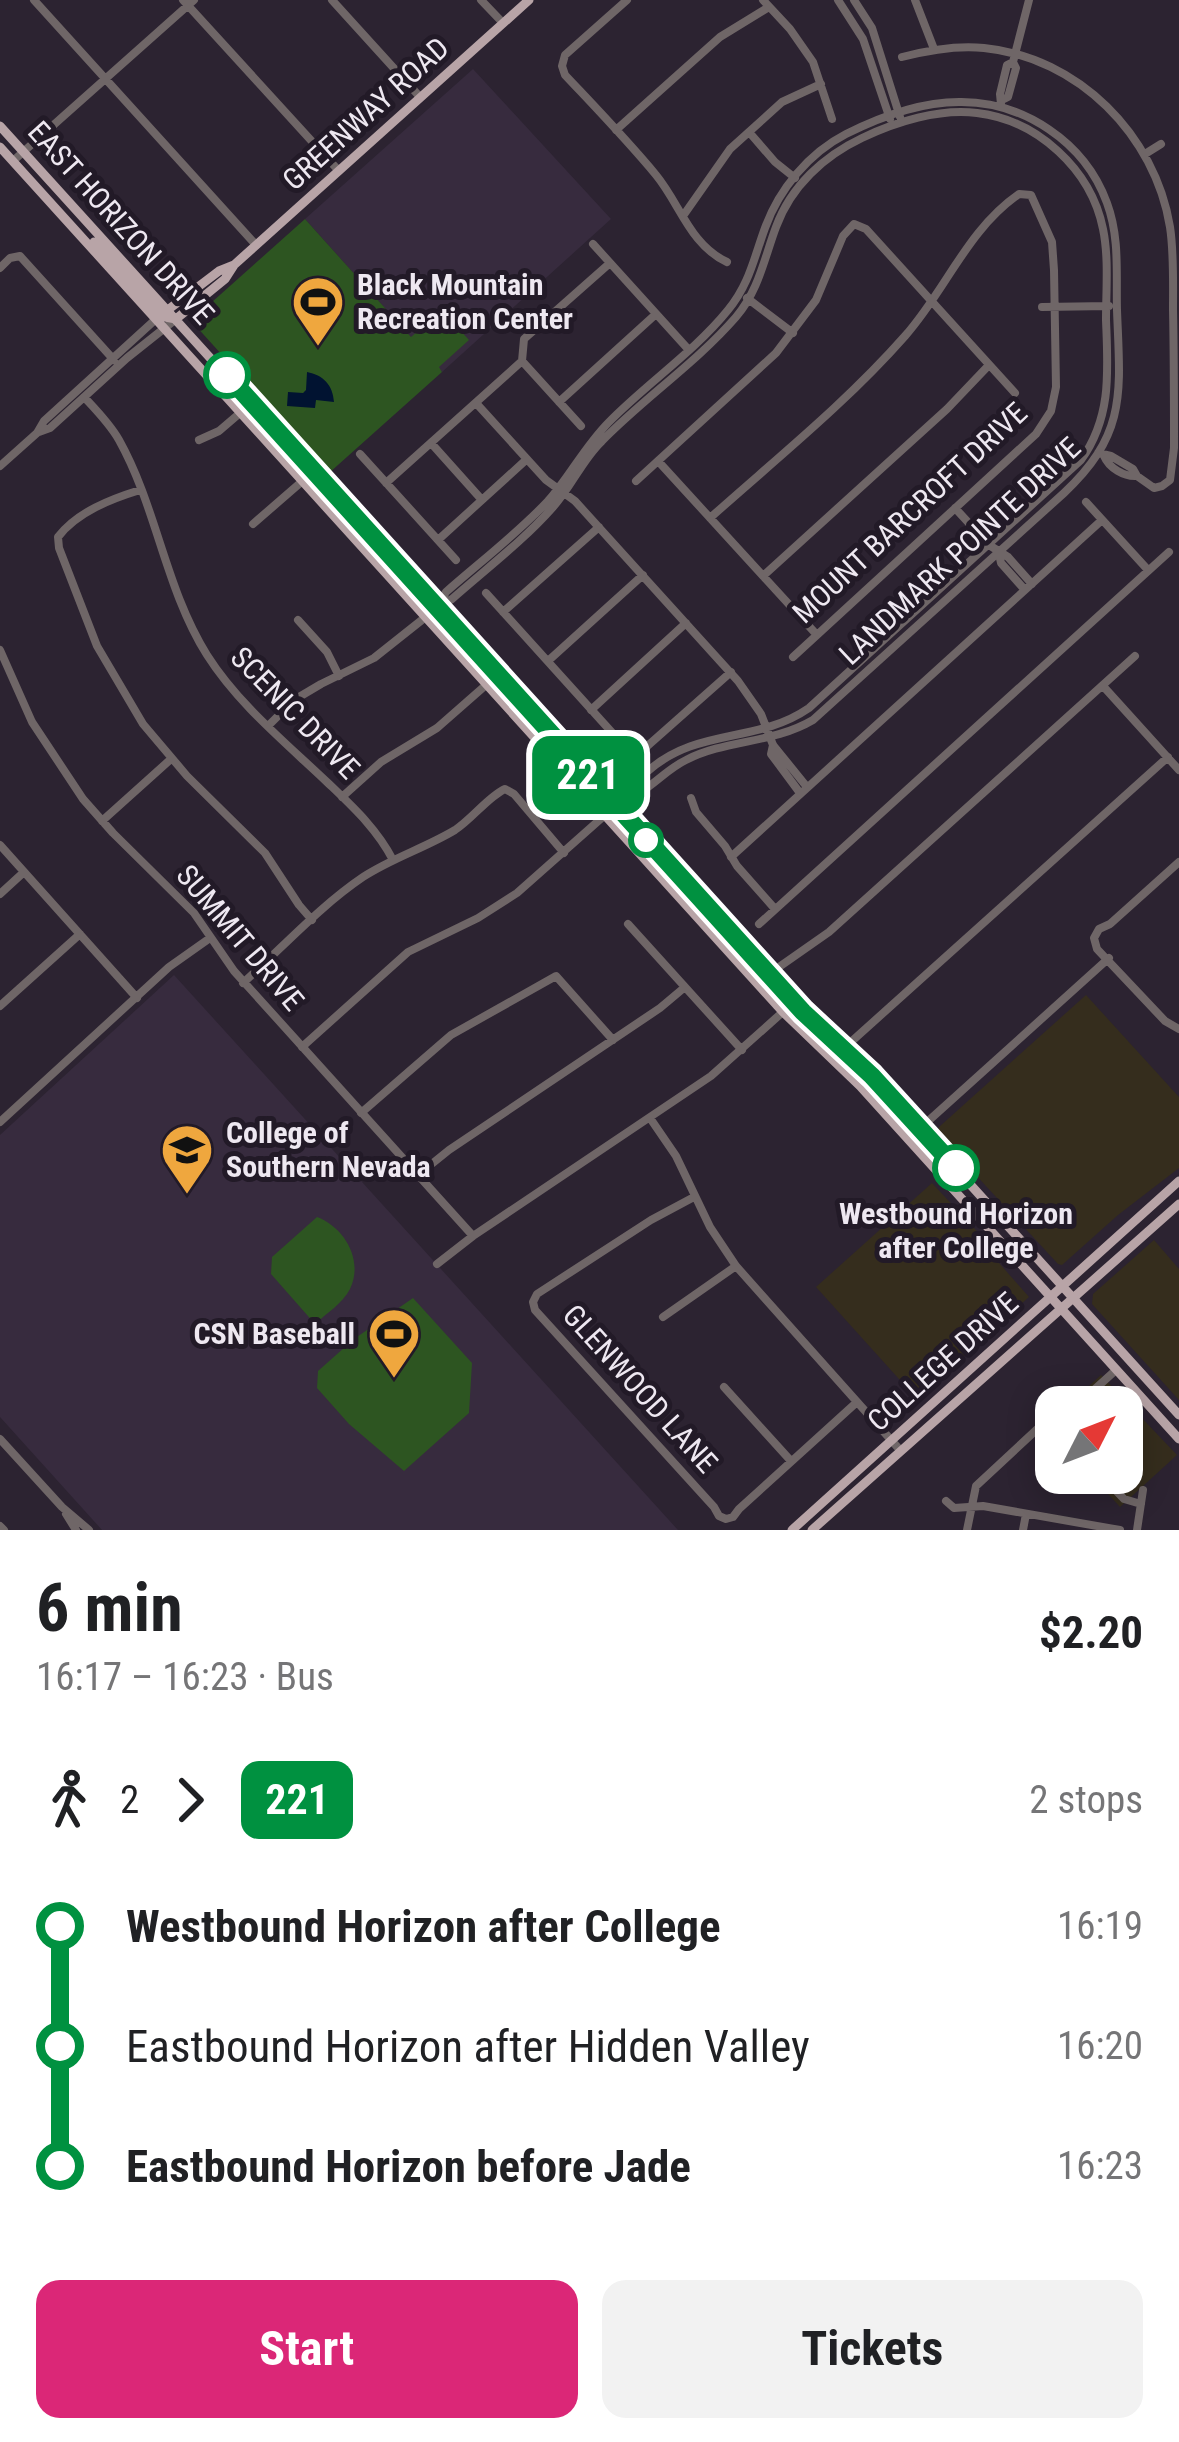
<!DOCTYPE html>
<html lang="en">
<head>
<meta charset="utf-8">
<style>
	:root { --surface:#fff; --page:#f2f2f2; --text:#202124; --muted:#757577; --accent:#db2777 }
	body { margin:0; font-family:"Roboto Condensed",sans-serif; background:var(--page); color:var(--text); height:100vh; display:flex; flex-direction:column; font-size:45px; white-space:nowrap }
	* { box-sizing:border-box; margin:0 }
	p { font-size:39px; color:var(--muted) }
	.icon { flex:none; width:66px; height:66px; fill:none; stroke:currentColor; stroke-width:2; stroke-linecap:round; stroke-linejoin:round }
	.map { position:relative; height:1530px; overflow:hidden }
	.sheet { display:flex; flex-direction:column; background:var(--surface); flex:1 }
	.sheet>* { flex:none }
	.badge { padding:0 24px; border-radius:18px; font-size:42px; line-height:78px }
	.needle { width:78px; rotate:48deg }
	.controls { position:absolute; left:1035px; top:1386px; display:grid; gap:24px }
	.controls a { display:grid; place-items:center; width:108px; height:108px; border-radius:24px; background:var(--surface); box-shadow:0 6px 30px #0003; font-size:60px }
	.map>.badge { position:absolute; translate:-50% -50%; box-shadow:0 0 0 6px #fff }
	.legs { display:flex; align-items:center; gap:18px; height:132px; padding:0 36px; font-size:39px }
	.legs p { margin-inline-start:auto }
	.head { display:flex; align-items:center; justify-content:space-between; height:204px; padding:0 36px }
	h1 { font-size:66px; font-weight:700; line-height:90px }
	.cta { display:flex; gap:24px; margin-top:auto; padding:24px 36px }
	.cta a { flex:1; height:138px; border-radius:24px; background:var(--accent); color:#fff; font-size:48px; font-weight:700; line-height:138px; text-align:center }
	.cta a+a { background:var(--page); color:var(--text) }
	ul { padding:0 36px; list-style:none }
	li { display:flex; align-items:center; gap:42px; height:120px; font-size:45px }
	li i { display:grid; place-items:center; width:18px; height:100%; margin:0 15px; background:currentColor }
	li i::after { content:''; width:30px; height:30px; margin:-15px; border:9px solid; border-radius:50%; background:var(--surface) }
	li p { margin-inline-start:auto }
	li:first-child i { background:linear-gradient(#0000 50%,currentColor 0) }
	li:last-child i { background:linear-gradient(currentColor 50%,#0000 0) }
	.map>svg:first-child { display:block }
	.commercial { fill:#352d1d }
	.built { fill:#372b3e }
	.green { fill:#2d5521 }
	.water { fill:#011331 }
	.lines { fill:none; stroke-linecap:round; stroke-linejoin:round }
	.minor { stroke:#6f6667; stroke-width:8 }
	.major { stroke:#b8a4a7; stroke-width:9 }
	.line-1-casing { stroke:#fff; stroke-width:27 }
	.line-1 { stroke:#009140; stroke-width:18 }
	.stop-1-dot { fill:#fff; stroke:#009140; stroke-width:6 }
	.labels { text-anchor:middle; stroke-width:10; stroke-linejoin:round; paint-order:stroke }
	.street-label { font-size:30px; fill:#eee8f1; stroke:#221a27 }
	.poi-label { font-size:30px; font-weight:bold; fill:#eee8f1; stroke:#221a27; text-anchor:start }
	.stop-label { font-size:30px; font-weight:bold; fill:#eee8f1; stroke:#221a27 }
</style>
</head>
<body>
<div class="map">
<svg width="1179" height="1530" viewBox="0 0 1179 1530">
	<rect width="100%" height="100%" fill="#2c2331"/>
	<path class="commercial" d="M1086 995 1179 1097V1168L1118 1215 1062 1265 1058 1264 937 1133 939 1127Z
		M932 1183 988 1243 992 1255 1029 1297 917 1399 816 1287Z
		M1154 1240 1179 1269V1400L1092 1304 1093 1294Z
		M1101 1375 1177 1455 1120 1507 1089 1473H1122V1407H1066Z"/>
	<path class="built" d="M473 69 611 219 442 372 305 219Z
		M174 975 678 1530H102L0 1417V1135Z"/>
	<path class="green" d="M305 219 411 337 442 310 469 340 439 367 442 372 329 473 194 324 193 319Z
		M317 1217C344 1227 364 1260 350 1289 343 1303 327 1313 315 1324L271 1274 272 1257Z
		M413 1298 472 1363 469 1413 404 1471 349 1424 317 1388 318 1371 354 1339Z"/>
	<path class="water" d="M307 372C323 375 333 385 334 402L316 400 315 408 287 406 288 392 303 393 306 390Z"/>
	<g class="lines">
		<path class="minor" d="M34 0 256 245
			M183 0 339 171
			M332 0 420 97
			M481 0 503 23
			M627 0 565 55 562 66 565 75C596 108 627 140 656 175 680 204 690 245 727 262
			M763 0 790 29 813 62 832 119
			M838 0 863 39 890 119
			M854 0 872 28 900 117
			M915 0 934 49
			M902 57C929 50 956 45 984 48 1078 57 1155 135 1170 227 1174 253 1173 282 1173 310 1174 356 1174 402 1174 448L1170 480 1162 486 1154 488 1137 476 1133 469 1111 456 1098 453
			M1002 100 1008 97 1016 68 1013 62 1029 0
			M1001 104 1000 94 1007 65 1013 62
			M616 130 720 37 769 7
			M749 132 775 162 795 178
			M1145 154 1161 144
			M13 161 194 0
			M683 216 730 149 782 102 821 84
			M593 244 688 349
			M0 268 10 258 20 256 114 360
			M747 298 793 333
			M1042 307 1109 306
			M522 361 581 426
			M84 397C97 411 110 424 119 440 157 508 165 588 207 655 238 704 286 743 328 783 353 807 377 829 393 860
			M559 402 656 314
			M476 403 546 480 575 501 738 681 761 714 773 745 807 787
			M39 432 50 428 127 358 176 319
			M199 440 219 431 240 413
			M431 443 482 500
			M360 454 456 560
			M1104 456C1109 468 1124 477 1137 476
			M658 461 817 635
			M0 466 37 433 44 421 156 319
			M636 481 776 353 816 300 843 236 854 224 866 229 1015 393
			M386 483 522 361 524 339 610 263
			M140 490C111 499 77 512 58 537L59 548 97 646 143 724 187 776 265 853 299 905 312 920
			M1086 502 1148 570
			M955 508 989 545 1008 557 1032 584
			M710 518C776 459 846 403 905 336 946 290 967 230 1019 194L1031 195 1052 242 1054 270 1056 387 1051 411 1036 434 793 657
			M253 524 314 471
			M438 540 527 459
			M999 554 1001 563 1025 590
			M763 576 947 409 989 365
			M486 593 626 748 634 752 644 749 731 672
			M438 606 446 592C480 562 517 534 548 501 570 476 585 446 609 422 646 384 694 352 728 310 749 285 754 258 765 228 779 189 809 153 846 134 880 117 921 102 959 102 1023 101 1085 142 1107 203 1120 238 1116 274 1117 310 1120 391 1128 433 1064 493L813 720C772 744 727 739 686 760 663 771 646 795 622 800
			M503 612 599 527
			M298 620 327 652 339 676
			M0 650 32 722 83 799 113 833 194 913 234 971 473 1236
			M548 661 643 575
			M1103 686 1179 770
			M591 710 686 623
			M268 726 294 700 321 684 374 658 437 608 452 599C486 569 524 540 553 507 572 486 582 460 602 441 644 398 696 363 736 317 759 290 764 259 776 227 791 186 824 156 862 138 895 122 940 108 977 113 1037 120 1091 169 1103 229 1109 258 1106 290 1106 320 1108 371 1112 417 1081 460L809 708C757 744 698 727 648 771 637 780 628 788 622 800L517 893 478 918 408 952 302 1047
			M773 745 771 754 800 793
			M342 797 381 762 437 728 486 685
			M691 798 696 812 725 846 737 866 775 909
			M102 821 171 759
			M0 845 137 998
			M731 857 1102 520
			M1179 862 1110 924 1099 929 1094 938 1097 949 1165 1021 1179 1029
			M0 894 24 872
			M628 924 742 1050
			M759 924 1169 552
			M769 974 829 932 1135 656
			M243 983C282 948 320 906 363 877 392 858 425 848 455 830 472 819 489 796 505 789L514 794 564 853
			M0 1006 80 934
			M842 1050 1168 757
			M361 1113 451 1035 556 976 613 1040
			M650 1118 676 1156 710 1227 736 1266 900 1450
			M0 1122 169 967 210 938
			M912 1141 926 1123 1109 958
			M418 1175 449 1150 660 1008 685 987
			M694 1197 651 1220 537 1294 533 1302 535 1310 714 1507 719 1516 726 1519 733 1517 739 1509 857 1402
			M437 1264 473 1236 711 1076 794 1002
			M663 1317 736 1266
			M724 1387 791 1461
			M1075 1407 1116 1370
			M0 1439 62 1507 89 1530
			M1099 1473 1124 1499 1141 1504
			M946 1501 954 1508 983 1506 1120 1530
			M66 1514 76 1530
			M0 1526 4 1530
			M967 1530 976 1486 1047 1420 1056 1424
			M1023 1530 1026 1514
			M1137 1530 1143 1490"/>
		<path class="major" d="M0 126 794 1002 832 1042 872 1076 1179 1415
			M0 147 783 1012 860 1086 1179 1439
			M94 242 165 317 176 319
			M165 312 219 271 234 265
			M176 319 225 279 234 265 529 0
			M721 938C738 948 749 971 768 974
			M792 1530 1179 1181
			M812 1530 1179 1204"/>
	</g>
	<g class="lines">
		<g class="line-1-casing">
			<path id="line-1" d="M227 375 803 1012 872 1076 956 1168"/>
		</g>
		<use href="#line-1" class="line-1"/>
	</g>
	<defs>
		<g id="stadium-pin" transform="scale(2.7)"><path d="M0 17L-7.5 6A9.5 9.5 0 1 1 7.5 6Z" fill="#efa73e" stroke="#221a27"/><path d="M0-5a6.5 5 0 1 0 0 10a6.5 5 0 1 0 0-10ZM-3.5-1.8h7v3.6h-7Z" fill="#111"/></g>
		<g id="university-pin" transform="scale(2.7)"><path d="M0 17L-7.5 6A9.5 9.5 0 1 1 7.5 6Z" fill="#efa73e" stroke="#221a27"/><path d="M0-5L7-2L0 1L-7-2ZM-4 1L0 2.5L4 1V4Q0 6-4 4Z" fill="#111"/></g>
	</defs>
	<g fill-rule="evenodd">
		<use href="#stadium-pin" x="318" y="302"/>
		<use href="#university-pin" x="187" y="1150"/>
		<use href="#stadium-pin" x="394" y="1334"/>
	</g>
	<g class="stop-1-dot">
		<circle cx="227" cy="375" r="21"/>
		<circle cx="646" cy="840" r="15"/>
		<circle cx="956" cy="1168" r="21"/>
	</g>
	<g class="labels">
		<g class="street-label">
			<text transform="translate(366 114) rotate(-42)" y="10">GREENWAY ROAD</text>
			<text transform="translate(121 223) rotate(48)" y="10">EAST HORIZON DRIVE</text>
			<text transform="translate(910 513) rotate(-43)" y="10">MOUNT BARCROFT DRIVE</text>
			<text transform="translate(960 551) rotate(-43)" y="10">LANDMARK POINTE DRIVE</text>
			<text transform="translate(295 713) rotate(46)" y="10">SCENIC DRIVE</text>
			<text transform="translate(240 938) rotate(50)" y="10">SUMMIT DRIVE</text>
			<text transform="translate(943 1362) rotate(-42)" y="10">COLLEGE DRIVE</text>
			<text transform="translate(640 1389) rotate(48)" y="10">GLENWOOD LANE</text>
		</g>
		<g class="poi-label">
			<text x="357" y="295">Black Mountain<tspan x="357" dy="34">Recreation Center</tspan></text>
			<text x="226" y="1143">College of<tspan x="226" dy="34">Southern Nevada</tspan></text>
			<text x="355" y="1344" text-anchor="end">CSN Baseball</text>
		</g>
		<g class="stop-label">
			<text x="956" y="1224">Westbound Horizon<tspan x="956" dy="34">after College</tspan></text>
		</g>
	</g>
</svg>
<div class="controls">
<a><svg class="needle" viewBox="-14 -14 28 28"><path d="M0-13l5 13h-10z" fill="#e53935"/><path d="M0 13l5-13h-10z" fill="#757577"/></svg></a>
</div>
<b class="badge" style="left:588px;top:775px;background:#009140;color:#fff">221</b>
</div>
<section class="sheet">
<div class="head"><div><h1>6 min</h1><p>16:17 – 16:23 · Bus</p></div><b>$2.20</b></div>
<div class="legs"><svg class="icon" aria-label="walk" viewBox="0 0 24 24"><circle cx="13" cy="4" r="2"/><path d="M13 8l-2 6 4 7M11 14l-3 7M7 12l3-4h3l4 4"/></svg>2<svg class="icon" aria-label="forward" viewBox="0 0 24 24"><path d="M9 5l7 7-7 7"/></svg><b class="badge" style="background:#009140;color:#fff">221</b><p>2 stops</p></div>
<ul>
<li><i style="color:#009140"></i><b>Westbound Horizon after College</b><p>16:19</p></li>
<li><i style="color:#009140"></i><span>Eastbound Horizon after Hidden Valley</span><p>16:20</p></li>
<li><i style="color:#009140"></i><b>Eastbound Horizon before Jade</b><p>16:23</p></li>
</ul>
<div class="cta"><a>Start</a><a>Tickets</a></div>
</section>
</body>
</html>
